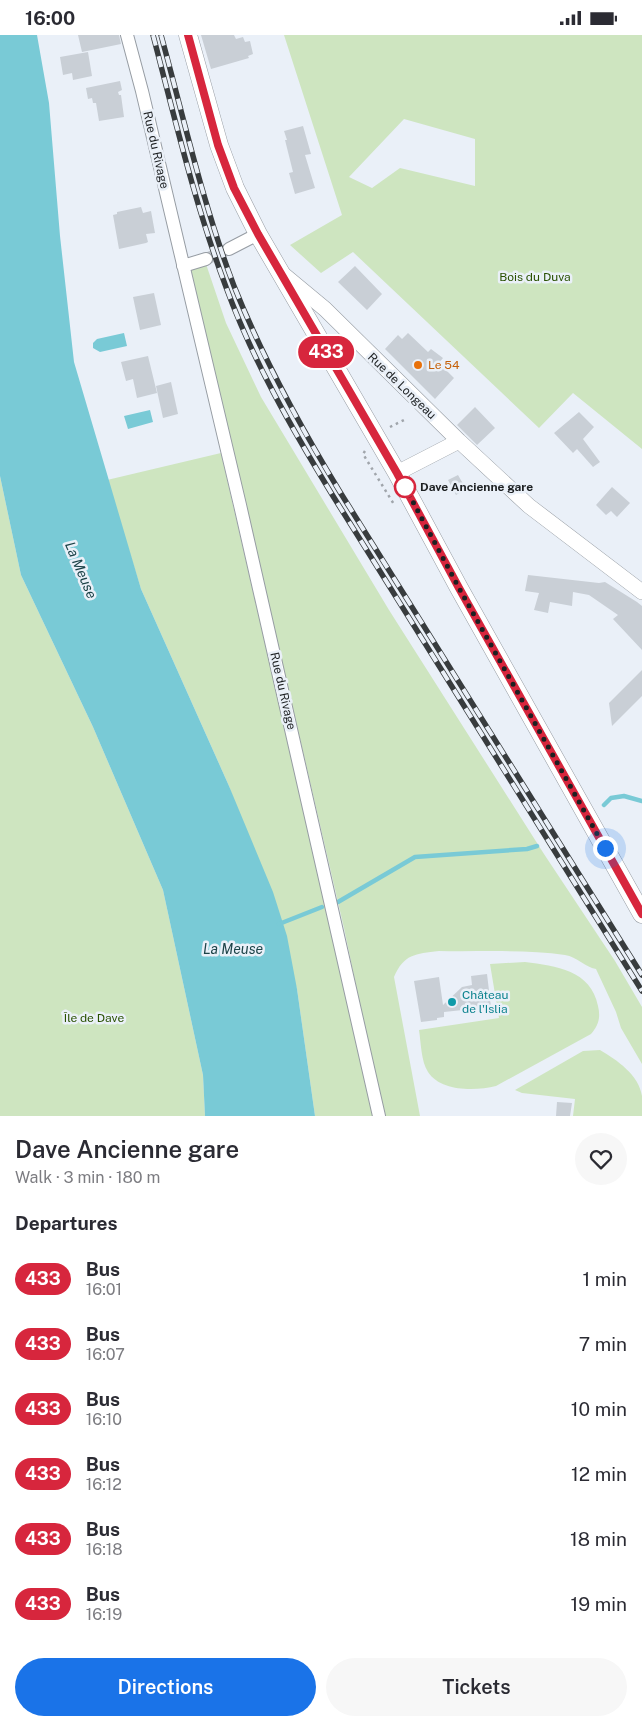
<!DOCTYPE html>
<html lang="en">
<head>
<meta charset="utf-8">
<style>
	:root { --surface:#fff; --page:#f7f7f7; --text:#2b2b33; --muted:#7c7c81; --accent:#1a73e8 }
	body { margin:0; font-family:"Public Sans",sans-serif; background:var(--page); color:var(--text); height:100vh; display:flex; flex-direction:column; font-size:19px; white-space:nowrap }
	* { box-sizing:border-box; margin:0 }
	p { font-size:16px; color:var(--muted) }
	.icon { flex:none; width:28px; height:28px; fill:none; stroke:currentColor; stroke-width:2; stroke-linecap:round; stroke-linejoin:round }
	.map { position:relative; height:1081px; overflow:hidden }
	.details { display:flex; flex-direction:column; background:var(--surface); flex:1 }
	.details>* { flex:none }
	.badge { padding:0 10px; border-radius:16px; font-size:18px; line-height:32px }
	.you { position:absolute; width:25px; height:25px; margin:-12px; border:4px solid #fff; border-radius:50%; background:#1a73e8; box-shadow:0 0 0 8px #1a73e833 }
	.map>.badge { position:absolute; translate:-50% -50%; box-shadow:0 0 0 2px #fff }
	h2 { padding:0 15px; font-size:19px; line-height:45px }
	.round { display:grid; place-items:center; flex:none; width:52px; height:52px; border-radius:26px; background:var(--page) }
	.headline { display:flex; align-items:center; justify-content:space-between; height:85px; padding:0 15px }
	h1 { font-size:24px; font-weight:600; line-height:38px }
	.action { display:flex; gap:10px; margin-top:auto; padding:10px 15px }
	.action a { flex:1; height:58px; border-radius:30px; background:var(--accent); color:#fff; font-size:20px; font-weight:600; line-height:58px; text-align:center }
	.action a+a { background:var(--page); color:var(--text) }
	ul { padding:0; list-style:none }
	li { display:flex; align-items:center; gap:15px; height:65px; padding:0 15px }
	li div { flex:1 }
	li b { display:block; font-size:19px }
	li em { font-style:normal }
	li .badge { min-width:55px; font-weight:700; text-align:center }
	.status { display:flex; justify-content:space-between; align-items:center; height:35px; padding:0 25px; background:var(--surface); direction:ltr }
	.status svg { height:14px; fill:currentColor }
	.map>svg:first-child { display:block }
	.green { fill:#cee5c0; fill-rule:evenodd }
	.water { fill:#79cad6 }
	.lines { fill:none; stroke-linecap:round; stroke-linejoin:round }
	.stream { stroke:#79cad6; stroke-width:4.5 }
	.building { fill:#c9cfd6 }
	.minor-tunnel { stroke:#c1c6cd; stroke-width:12; stroke-dasharray:12 6; stroke-linecap:butt }
	.minor-casing { stroke:#969ca3; stroke-width:14 }
	.tertiary-casing { stroke:#969ca3; stroke-width:16 }
	.secondary-casing { stroke:#969ca3; stroke-width:19 }
	.path { stroke:#a0a5ab; stroke-width:2.5; stroke-dasharray:2.5 4; stroke-linecap:butt }
	.minor { stroke:#fff; stroke-width:12 }
	.tertiary { stroke:#fff; stroke-width:15 }
	.secondary { stroke:#fff; stroke-width:18 }
	.rail-casing { stroke:#383c3e; stroke-width:5.5 }
	.rail { stroke:#eaf0f8; stroke-width:4; stroke-dasharray:11; stroke-linecap:butt }
	.line-casing { stroke:#fff; stroke-width:11 }
	.line { stroke:#d7263d; stroke-width:8 }
	.walk { stroke:#1d2022; stroke-width:5; stroke-dasharray:0 9 }
	.food-dot { fill:#e8710a; stroke:#eaf0f8; stroke-width:2 }
	.stop-dot { fill:#fff; stroke:#d7263d; stroke-width:2.5 }
	.culture-dot { fill:#0f9aa8; stroke:#eaf0f8; stroke-width:2 }
	.labels { text-anchor:middle; stroke-width:5; stroke-linejoin:round; paint-order:stroke }
	.street-label { font-size:12px; fill:#1d2022; stroke:#eaf0f8 }
	.park-label { font-size:12px; fill:#285000; stroke:#eaf0f8 }
	.food-label { font-size:12px; fill:#c56008; stroke:#eaf0f8; text-anchor:start }
	.stop-label { font-size:12px; font-weight:bold; fill:#1d2022; stroke:#eaf0f8; text-anchor:start }
	.culture-label { font-size:12px; fill:#0d838f; stroke:#eaf0f8; text-anchor:start }
	.water-label { font-size:14px; font-style:italic; fill:#1c4348; stroke:#eaf0f8 }
</style>
</head>
<body>
<div class="status"><b>16:00</b><svg viewBox="0 0 49 12"><path d="M0 12V9h3v3zM5 12V6h3v6zM10 12V3h3v9zM15 12V0h3v12zM26 1h20v11H26zM47 4h2v5h-2z"/></svg></div>
<div class="map">
<svg width="642" height="1081" viewBox="0 0 642 1081">
	<rect width="100%" height="100%" fill="#eaf0f8"/>
	<path class="green" d="M284 0H642V414L573 358 539 393 353 217 321 238 290 210 342 180ZM404 84 475 104V151L400 133 372 153 349 142Z
		M206 229 226 288 261 362 389 575 544 819 615 926 642 972V1029L621 993 616 977 596 934C585 932 577 922 565 920 526 914 478 917 439 916 415 919 404 919 394 942L420 1081H383L344 893 191 235Z
		M221 418 374 1081H315L297 954 229 751 141 554 107 445Z
		M0 441 21 540 93 692 163 855 203 1040 205 1081H0Z
		M525 927C556 931 591 935 598 971 601 983 598 991 591 999L496 1051C476 1056 441 1057 428 1037 421 1026 421 1008 419 995L499 983 490 929Z
		M600 1015C617 1025 639 1040 642 1061 642 1067 642 1075 642 1081H573L575 1064 522 1058 515 1055 583 1016Z"/>
	<path class="water" d="M0 0H37L49 68 60 201 74 327 141 554 229 751 273 857 287 901 297 954 315 1081H205L203 1040 163 855 93 692 21 540 0 441Z
		M124 298 127 311 100 317 93 313V308L97 304Z
		M150 375 153 387 128 394 124 381Z"/>
	<g class="lines">
		<path class="stream" d="M604 770 611 763 624 761 642 766
			M338 867 415 822 527 814 537 811
			M279 889 322 872"/>
	</g>
	<path class="building" d="M78 0H119L121 9 82 17Z
		M201 0H234L236 4 243 2 245 7 250 6 253 19 248 21 249 23 211 34Z
		M88 17 92 41 73 45 72 38 63 40 60 22Z
		M120 46 122 55 118 57 119 60H121L124 82 99 86 96 68H93L92 63 88 64 86 53Z
		M303 91 311 119 305 120 315 153 295 159 289 138 293 137 285 105H287L284 96Z
		M141 172 143 178 151 176 155 198 146 199 148 207 146 208 119 214 113 180 117 179V177Z
		M355 231 382 259 367 275 338 247Z
		M154 258 161 290 140 295 133 262Z
		M408 298 428 317 431 314 443 323 439 328 454 343 435 364 385 314 398 300 402 304Z
		M148 321 157 358 137 363 133 344 126 346 121 327Z
		M171 347 178 379 163 383 156 351Z
		M475 372 495 393 477 410 457 390Z
		M579 377 594 392 583 404 600 427 593 432 577 414 573 418 554 398Z
		M458 440 466 454 456 460 448 445Z
		M612 452 630 468 617 482 611 476 606 480 596 470Z
		M528 540 599 548 605 547 637 567 642 571V615L613 584 618 580 589 560 573 557 572 571 550 567 548 578 534 575 539 558 525 556Z
		M642 635V661L612 691 609 668Z
		M487 939 491 972 444 977V982L437 983V985L421 987 414 946 439 942 443 970 462 952 472 950 471 941Z
		M557 1067 572 1068 570 1081H556Z"/>
	<g class="lines">
		<path class="minor-tunnel" d="M206 224 229 214"/>
		<g class="minor-casing">
			<path id="minor" d="M127 0 142 56 240 470 379 1081
				M229 214 258 199
				M183 231 206 224"/>
		</g>
		<g class="tertiary-casing">
			<path id="tertiary" d="M284 240 325 274 459 406 529 471 642 557
				M397 438 459 406"/>
		</g>
		<g class="secondary-casing">
			<path id="secondary" d="M188 0 219 110 235 153 258 199 397 438 459 553 642 879"/>
		</g>
		<path class="path" d="M390 392 404 385
			M365 416 363 419 395 471"/>
		<use href="#minor" class="minor"/>
		<use href="#tertiary" class="tertiary"/>
		<use href="#secondary" class="secondary"/>
		<g class="rail-casing">
			<path id="rail" d="M153 0C175 84 195 170 226 252 253 326 292 394 333 461L642 956
				M161 0C184 84 203 170 234 251 263 324 300 391 340 457L642 940"/>
		</g>
		<use href="#rail" class="rail"/>
	</g>
	<g class="lines">
		<g class="line-casing">
			<path id="line" d="M188 0 218 110 234 153 258 199 397 438 459 553 642 879"/>
		</g>
		<use href="#line" class="line"/>
		<path class="walk" d="M405 452 459 553 605 813"/>
	</g>
	<circle class="food-dot" cx="418" cy="330" r="5"/>
	<circle class="stop-dot" cx="405" cy="452" r="10"/>
	<circle class="culture-dot" cx="452" cy="967" r="5"/>
	<g class="labels">
		<g class="street-label">
			<text transform="translate(156 115) rotate(77)" y="4">Rue du Rivage</text>
			<text transform="translate(402 351) rotate(44)" y="4">Rue de Longeau</text>
			<text transform="translate(283 656) rotate(77)" y="4">Rue du Rivage</text>
		</g>
		<g class="park-label">
			<text x="535" y="246">Bois du Duva</text>
			<text x="94" y="987">Île de Dave</text>
		</g>
		<g class="food-label">
			<text x="428" y="334">Le 54</text>
		</g>
		<g class="stop-label">
			<text x="420" y="456">Dave Ancienne gare</text>
		</g>
		<g class="culture-label">
			<text x="462" y="964">Château<tspan x="462" dy="14">de l'Islia</tspan></text>
		</g>
		<g class="water-label">
			<text transform="translate(81 535) rotate(67)" y="5">La Meuse</text>
			<text x="233" y="919">La Meuse</text>
		</g>
	</g>
</svg>
<div class="you" style="left:605px;top:813px"></div>
<b class="badge" style="left:326px;top:317px;background:#d7263d;color:#fff">433</b>
</div>
<section class="details">
<div class="headline"><div><h1>Dave Ancienne gare</h1><p>Walk · 3 min · 180 m</p></div><a class="round"><svg class="icon" aria-label="heart" viewBox="0 0 24 24"><path d="M12 20l-8-8c-3-5 5-10 8-4 3-6 11-1 8 4z"/></svg></a></div>
<h2>Departures</h2>
<ul>
<li><span class="badge" style="background:#d7263d;color:#fff">433</span><div><b>Bus</b><p>16:01</p></div><em>1 min</em></li>
<li><span class="badge" style="background:#d7263d;color:#fff">433</span><div><b>Bus</b><p>16:07</p></div><em>7 min</em></li>
<li><span class="badge" style="background:#d7263d;color:#fff">433</span><div><b>Bus</b><p>16:10</p></div><em>10 min</em></li>
<li><span class="badge" style="background:#d7263d;color:#fff">433</span><div><b>Bus</b><p>16:12</p></div><em>12 min</em></li>
<li><span class="badge" style="background:#d7263d;color:#fff">433</span><div><b>Bus</b><p>16:18</p></div><em>18 min</em></li>
<li><span class="badge" style="background:#d7263d;color:#fff">433</span><div><b>Bus</b><p>16:19</p></div><em>19 min</em></li>
</ul>
<div class="action"><a>Directions</a><a>Tickets</a></div>
</section>
</body>
</html>
